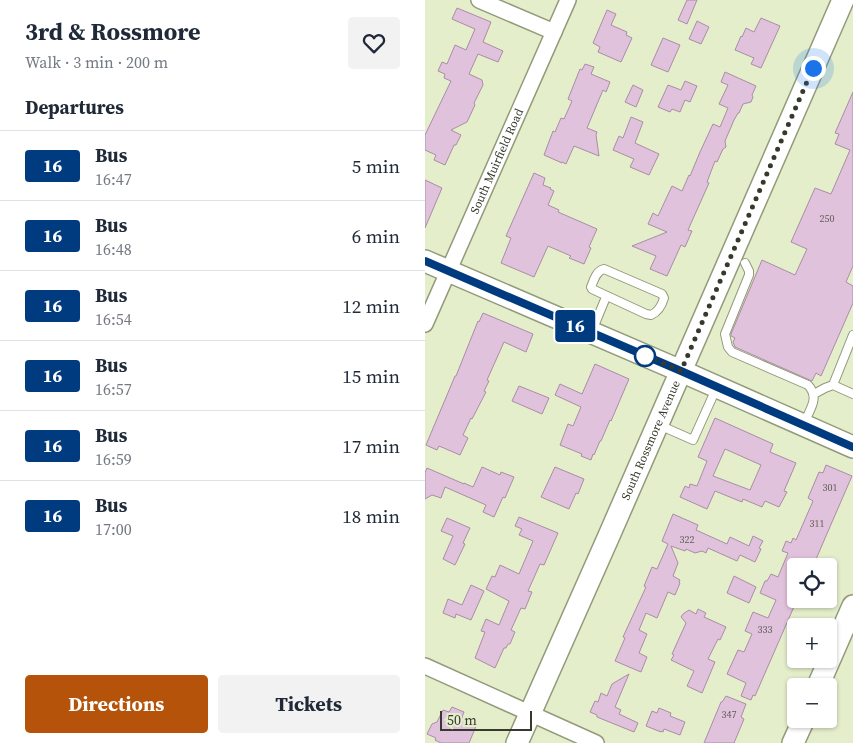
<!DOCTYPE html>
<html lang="en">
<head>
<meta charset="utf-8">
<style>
	:root { --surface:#fff; --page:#f2f2f3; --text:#1f2937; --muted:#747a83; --line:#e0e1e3; --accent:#b45309 }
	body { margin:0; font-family:"Source Serif 4",serif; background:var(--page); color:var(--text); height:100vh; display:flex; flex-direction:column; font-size:19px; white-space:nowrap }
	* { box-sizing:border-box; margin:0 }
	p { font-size:16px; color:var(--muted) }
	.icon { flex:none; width:28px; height:28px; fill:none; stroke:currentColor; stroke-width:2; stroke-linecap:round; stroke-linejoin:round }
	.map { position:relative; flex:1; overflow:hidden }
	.panel { display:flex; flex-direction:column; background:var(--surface); width:425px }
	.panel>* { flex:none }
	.badge { padding:0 10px; border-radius:4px; font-size:18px; line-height:32px }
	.buttons { position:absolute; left:362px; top:558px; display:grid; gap:10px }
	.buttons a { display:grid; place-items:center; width:50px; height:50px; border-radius:5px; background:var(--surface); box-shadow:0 1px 4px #0004; font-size:25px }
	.scale { position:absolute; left:15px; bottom:12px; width:92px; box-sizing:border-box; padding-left:5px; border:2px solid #363a2c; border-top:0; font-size:14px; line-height:18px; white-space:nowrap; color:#363a2c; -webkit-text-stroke:4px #e4eecb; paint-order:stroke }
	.you { position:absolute; width:25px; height:25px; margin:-12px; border:4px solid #fff; border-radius:50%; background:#1a73e8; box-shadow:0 0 0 8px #1a73e833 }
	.map>.badge { position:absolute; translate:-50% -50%; box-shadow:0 0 0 2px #fff }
	h2 { padding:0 25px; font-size:19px; line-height:45px }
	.round { display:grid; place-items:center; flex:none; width:52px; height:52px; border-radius:5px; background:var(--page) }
	.headline { display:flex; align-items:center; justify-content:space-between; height:85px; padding:0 25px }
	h1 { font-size:24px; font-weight:700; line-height:38px }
	.button { display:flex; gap:10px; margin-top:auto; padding:10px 25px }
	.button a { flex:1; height:58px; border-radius:5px; background:var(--accent); color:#fff; font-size:20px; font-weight:700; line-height:58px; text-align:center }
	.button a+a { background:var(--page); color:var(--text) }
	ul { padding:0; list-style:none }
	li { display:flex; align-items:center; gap:15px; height:70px; padding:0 25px; border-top:1px solid var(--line) }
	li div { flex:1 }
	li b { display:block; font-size:19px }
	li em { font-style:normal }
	li .badge { min-width:55px; font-weight:700; text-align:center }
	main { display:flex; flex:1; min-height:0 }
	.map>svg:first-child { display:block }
	.building { fill:#e1c2dc; stroke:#a98da5; fill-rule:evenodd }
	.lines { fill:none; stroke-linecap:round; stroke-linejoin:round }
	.lane-casing { stroke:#929a7a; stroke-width:10 }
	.street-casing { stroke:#929a7a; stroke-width:18 }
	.secondary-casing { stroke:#929a7a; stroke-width:24 }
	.lane { stroke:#fff; stroke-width:8 }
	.street { stroke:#fff; stroke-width:15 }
	.secondary { stroke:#fff; stroke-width:21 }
	.line-casing { stroke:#fff; stroke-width:11 }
	.line { stroke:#003b80; stroke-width:8 }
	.walk { stroke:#363a2c; stroke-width:5; stroke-dasharray:0 9 }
	.stop-dot { fill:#fff; stroke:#003b80; stroke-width:2.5 }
	.labels { text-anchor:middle; stroke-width:4.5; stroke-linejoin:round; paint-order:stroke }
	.number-label { font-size:10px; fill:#615c58 }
	.street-label { font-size:12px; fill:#363a2c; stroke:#e4eecb }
</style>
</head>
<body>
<main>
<section class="panel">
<div class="headline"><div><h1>3rd &amp; Rossmore</h1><p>Walk · 3 min · 200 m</p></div><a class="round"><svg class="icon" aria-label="heart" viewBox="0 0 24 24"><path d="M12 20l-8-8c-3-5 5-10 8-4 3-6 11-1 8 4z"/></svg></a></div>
<h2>Departures</h2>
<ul>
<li><span class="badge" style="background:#003b80;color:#fff">16</span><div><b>Bus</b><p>16:47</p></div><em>5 min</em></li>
<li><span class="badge" style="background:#003b80;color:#fff">16</span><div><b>Bus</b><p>16:48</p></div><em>6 min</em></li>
<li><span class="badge" style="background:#003b80;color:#fff">16</span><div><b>Bus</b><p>16:54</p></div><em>12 min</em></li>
<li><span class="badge" style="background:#003b80;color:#fff">16</span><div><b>Bus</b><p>16:57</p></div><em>15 min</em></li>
<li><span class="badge" style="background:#003b80;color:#fff">16</span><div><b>Bus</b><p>16:59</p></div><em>17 min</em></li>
<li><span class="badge" style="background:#003b80;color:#fff">16</span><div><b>Bus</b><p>17:00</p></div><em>18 min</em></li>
</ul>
<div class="button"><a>Directions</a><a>Tickets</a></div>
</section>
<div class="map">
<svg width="428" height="743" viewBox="0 0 428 743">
	<rect width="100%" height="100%" fill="#e4eecb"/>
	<path class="building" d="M262 0H272L262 24 253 20Z
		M32 8 66 22 58 42 78 51 73 62 53 54 44 74 57 80 58 85 49 103 50 105 42 122 26 130 36 135 31 145H29L20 165 9 160 11 155 0 150V135L26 81 19 78 20 74 13 71 17 62 22 64 30 45 41 50 50 29 27 19Z
		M182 10 191 14 186 25 202 32 201 35 207 38 196 62 173 52 175 47 168 43Z
		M336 18 355 26 336 68 326 64 329 58 310 50 316 36 317 37 321 28 329 32Z
		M272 21 284 27 276 44 264 39Z
		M238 38 255 45 243 72 226 65Z
		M160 64 169 67 166 74 185 82 181 92 178 90 162 128 172 132 171 135 174 156 149 146 141 164 137 162V163L119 155 128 131 130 132 136 118 139 119 147 101 143 99 155 69 157 70Z
		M300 72 331 86 327 95 328 97 326 102 318 104 314 113H313L309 120 300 141 301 147 298 149 292 162 290 161 282 182 284 183 263 230 267 231 260 247 256 245 242 276 225 269 231 256 207 246 242 232 223 224 228 213 233 216 247 186 257 191 264 175 265 176 275 152 288 124 295 127 303 108 294 104 303 85 296 82Z
		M260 81 272 86 265 102 260 100 255 112 247 109 245 112 233 107 243 85 256 90Z
		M208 85 218 90 211 107 200 102Z
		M428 92V266L421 282 428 286V303L396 376 391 373 387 381 310 347 308 342 310 338 306 336V334L337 260 370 275 382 249 366 242 390 188 406 194 425 150 410 144 414 134 410 133Z
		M206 117 218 122 210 143 234 154 224 175 205 167 209 159 188 150 194 136 198 138Z
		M109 173 120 178 118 185 126 188 125 189 129 191 123 205 134 210 133 212 172 229 164 247 166 248 159 264 144 258 146 256 123 246 109 277 76 263 86 238 81 236Z
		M0 180 17 188 0 228Z
		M58 313 108 334 101 352 79 342 62 380 64 381 59 391 61 392 47 419 46 418 38 435 43 438 35 455 14 446 12 450 1 445 30 376H31L53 321 54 322Z
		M170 364 204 379 186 421 185 420 176 441H175L169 455 168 454 166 460 156 456 157 454 135 445 143 424 148 426 156 407 130 395 135 384 157 394Z
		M94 386 124 398 117 414 87 401Z
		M290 418 348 444 345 452 371 463 359 491 362 492 354 507 340 501 337 507 318 499 317 502 290 491 282 509 255 497 260 486 264 488 265 484 272 486 282 461 273 457ZM300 449 336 465 325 490 288 476Z
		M401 465 427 476 388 566H371V602L330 696 328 695 326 700 316 696 321 683 302 674 313 650 319 652 327 634 320 631 328 612 343 618 351 600 335 593 340 581H342L346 574 353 577 363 553 357 551 361 541 366 543 368 538 371 540 388 501 383 498 394 472 398 473Z
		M57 467 75 475 76 472 89 477 80 498 78 497 69 517 58 512 61 505 20 487 16 498 7 495 0 499V473L2 468 39 484V483L48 487Z
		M130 467 159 479 153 494 151 493 144 509 116 497Z
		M248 514 273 525 271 530 302 544 305 537 324 546 328 536 338 541 334 548 336 549 330 562 315 555 312 561 283 548 281 553 277 551 270 553 261 549 260 551 246 546 253 563 248 576 255 580 254 582 255 583 250 595 243 592 232 618 221 613 214 630 222 634 214 653 222 657 216 672 190 661 200 638 198 637 221 587 219 586 227 567 232 569 243 544 237 541Z
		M94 517 133 533 119 565 115 564 103 591 107 592 100 609 96 608 86 630 90 632 85 644H83L81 648H79L70 668 50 658 60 632 56 631 61 619 74 625 84 601 61 589 67 576 70 577 75 565 94 574 108 541 94 535 97 529 90 526Z
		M22 518 45 528 38 543 40 544 30 565 18 559 28 536 16 531Z
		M309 576 331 587 324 603 302 593Z
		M46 585 59 591 46 620 31 614 30 618 18 613 23 599 37 605Z
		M273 609 281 613 279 617 301 627 295 640 293 639 283 659 290 662 277 693 262 686 269 671 246 660 249 655 247 654 261 623 256 617 258 614 264 610 271 614Z
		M204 674 190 707 196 710 194 714 213 723 209 732 172 717V715L165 712 170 701 173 702 176 693 182 696 187 684Z
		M301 696 321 704 316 717 319 719 309 743H279L296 702H297Z
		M27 707 39 712 37 717 52 724 44 743H16L10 740 11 738 2 734 7 724 12 722 18 710 24 712Z
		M234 708 246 713 245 716 260 722 255 735 239 729 238 732 236 731V732L221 726 227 711 232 713Z"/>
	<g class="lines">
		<g class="lane-casing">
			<path id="lane" d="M320 263 324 271V275L300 334 303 347 307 352 383 385C395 398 385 409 379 423
				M179 269 237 294 239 298C237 305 233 312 226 315L221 314 167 289 166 287C169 280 171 271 179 269Z
				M167 331 181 297
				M408 385 428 335
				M389 394 400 388 408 385 428 394
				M234 425 268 440 291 389"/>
		</g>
		<g class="street-casing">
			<g id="street">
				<path d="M54 0 129 32"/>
				<path id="s1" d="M0 324 143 0"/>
				<path d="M0 666 171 743"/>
			</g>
		</g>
		<g class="secondary-casing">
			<g id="secondary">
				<path d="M0 261 256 371 428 447"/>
				<path d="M393 686 428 606"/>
				<path id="s2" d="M92 743 183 538 418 0"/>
				<path d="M368 743 379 719"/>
			</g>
		</g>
		<use href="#lane" class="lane"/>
		<use href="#street" class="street"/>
		<use href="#secondary" class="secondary"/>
	</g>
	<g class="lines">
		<g class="line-casing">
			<path id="line" d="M0 261 256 371 428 447"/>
		</g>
		<use href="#line" class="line"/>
		<path class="walk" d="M220 356 217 354 256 371 388 68"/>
	</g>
	<circle class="stop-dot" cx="220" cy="356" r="10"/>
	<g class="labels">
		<g class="number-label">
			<text x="402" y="222">250</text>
			<text x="405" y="491">301</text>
			<text x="392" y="527">311</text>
			<text x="262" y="543">322</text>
			<text x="340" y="633">333</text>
			<text x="304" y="718">347</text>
		</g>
		<g class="street-label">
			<text dy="4" stroke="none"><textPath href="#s1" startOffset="178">South Muirfield Road</textPath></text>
			<text dy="4" stroke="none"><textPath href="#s2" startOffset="331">South Rossmore Avenue</textPath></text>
		</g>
	</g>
</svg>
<div class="buttons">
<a><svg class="icon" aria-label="locate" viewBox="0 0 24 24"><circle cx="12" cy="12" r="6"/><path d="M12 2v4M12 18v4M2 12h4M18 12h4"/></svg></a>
<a>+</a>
<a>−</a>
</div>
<div class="scale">50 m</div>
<div class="you" style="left:388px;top:68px"></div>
<b class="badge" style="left:150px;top:326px;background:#003b80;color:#fff">16</b>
</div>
</main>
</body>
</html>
